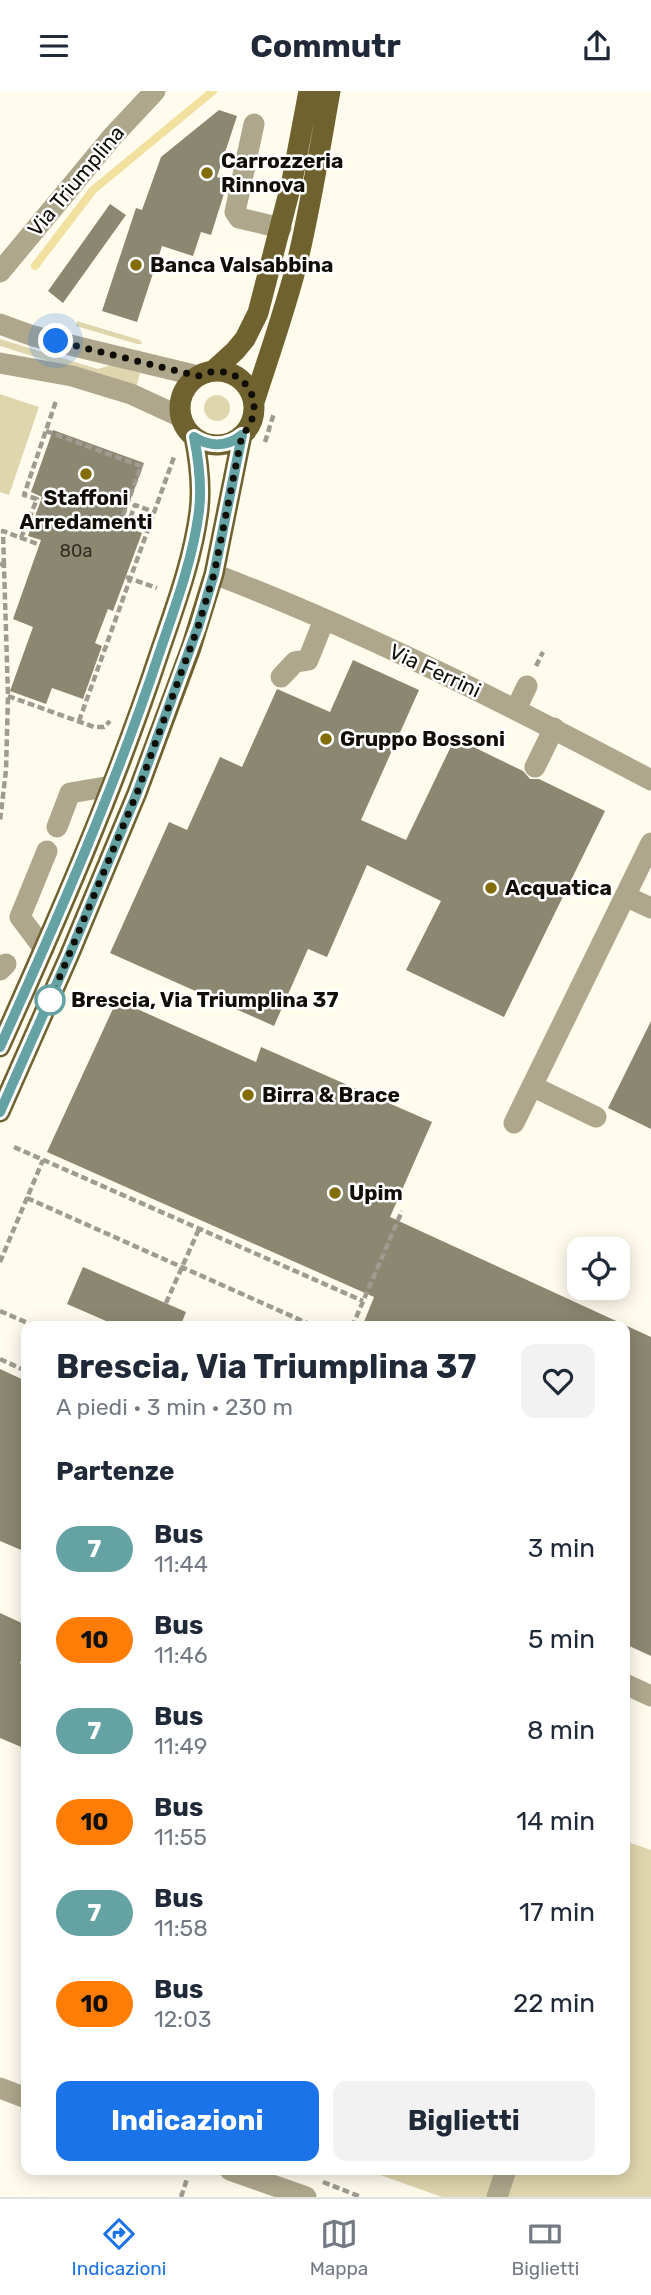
<!DOCTYPE html>
<html lang="it">
<head>
<meta charset="utf-8">
<style>
	:root { --surface:#fff; --page:#f2f2f3; --text:#1f2937; --muted:#747a83; --line:#e0e1e3; --accent:#1a73e8 }
	body { margin:0; font-family:Rubik,sans-serif; background:var(--page); color:var(--text); height:100vh; display:flex; flex-direction:column; font-size:26px; white-space:nowrap }
	* { box-sizing:border-box; margin:0 }
	p { font-size:23px; color:var(--muted) }
	.icon { flex:none; width:38px; height:38px; fill:none; stroke:currentColor; stroke-width:2; stroke-linecap:round; stroke-linejoin:round }
	.map { position:relative; flex:1; overflow:hidden }
	.side { position:absolute; left:21px; top:1230px; width:609px; height:854px; display:flex; flex-direction:column; background:var(--surface); border-radius:14px; box-shadow:0 4px 18px #0003 }
	.side>* { flex:none }
	.badge { padding:0 14px; border-radius:23px; font-size:24px; line-height:46px }
	.fabs { position:absolute; left:567px; top:1146px; display:grid; gap:14px }
	.fabs a { display:grid; place-items:center; width:63px; height:63px; border-radius:14px; background:var(--surface); box-shadow:0 4px 18px #0003; font-size:35px }
	.you { position:absolute; width:35px; height:35px; margin:-18px; border:5px solid #fff; border-radius:50%; background:#1a73e8; box-shadow:0 0 0 10px #1a73e833 }
	.map>.badge { position:absolute; translate:-50% -50%; box-shadow:0 0 0 4px #fff }
	h2 { padding:0 35px; font-size:26px; line-height:63px }
	.round { display:grid; place-items:center; flex:none; width:74px; height:74px; border-radius:14px; background:var(--page) }
	.summary { display:flex; align-items:center; justify-content:space-between; height:119px; padding:0 35px }
	h1 { font-size:33px; font-weight:700; line-height:52px }
	.cta { display:flex; gap:14px; margin-top:auto; padding:14px 35px }
	.cta a { flex:1; height:80px; border-radius:14px; background:var(--accent); color:#fff; font-size:28px; font-weight:700; line-height:80px; text-align:center }
	.cta a+a { background:var(--page); color:var(--text) }
	ul { padding:0; list-style:none }
	li { display:flex; align-items:center; gap:21px; height:91px; padding:0 35px }
	li div { flex:1 }
	li b { display:block; font-size:26px }
	li em { font-style:normal }
	li .badge { min-width:77px; font-weight:700; text-align:center }
	header { display:flex; justify-content:space-between; align-items:center; height:91px; padding:0 35px; background:var(--surface); font-size:32px; font-weight:700 }
	.dock { display:flex; justify-content:space-around; align-items:center; height:98px; border-top:2px solid var(--line); background:var(--surface); font-size:19px; color:var(--muted) }
	.dock a { display:grid; justify-items:center; gap:4px }
	.dock .selected { color:var(--accent) }
	.map>svg:first-child { display:block }
	.green { fill:#e0d6ae }
	.lines { fill:none; stroke-linecap:round; stroke-linejoin:round }
	.stream { stroke:#f1e09e; stroke-width:8 }
	.building { fill:#8c8771 }
	.path { stroke:#9e9b90; stroke-width:4.5; stroke-dasharray:7 3.5; stroke-linecap:butt }
	.minor { stroke:#aea78c; stroke-width:21 }
	.major { stroke:#6f622e; stroke-width:21 }
	.line-casing { stroke:#fff; stroke-width:16 }
	.line { stroke:#65a2a3; stroke-width:10 }
	.walk { stroke:#100e06; stroke-width:7; stroke-dasharray:0 12.6 }
	.poi-dot { fill:#826d09; stroke:#fff; stroke-width:2.5 }
	.stop-dot { fill:#fff; stroke:#65a2a3; stroke-width:3.5 }
	.labels { text-anchor:middle; stroke-width:5; stroke-linejoin:round; paint-order:stroke }
	.number-label { font-size:18px; fill:#2f2c21 }
	.poi-label { font-size:21px; font-weight:bold; fill:#100e06; stroke:#fff; text-anchor:start }
	.street-label { font-size:21px; fill:#100e06; stroke:#fff }
	.stop-label { font-size:21px; font-weight:bold; fill:#100e06; stroke:#fff; text-anchor:start }
</style>
</head>
<body>
<header><svg class="icon" aria-label="menu" viewBox="0 0 24 24"><path d="M4 6h16M4 12h16M4 18h16"/></svg>Commutr<svg class="icon" aria-label="share" viewBox="0 0 24 24"><path d="M12 15V3M7 8l5-5 5 5M5 13v7h14v-7"/></svg></header>
<div class="map">
<svg width="651" height="2106" viewBox="0 0 651 2106">
	<rect width="100%" height="100%" fill="#fffbed"/>
	<path class="green" d="M77 230 140 249 142 253H137L76 235Z
		M0 248 98 278 111 274 140 282 136 297 0 255Z
		M0 303 39 316 9 404 0 401Z
		M204 317a13 13 0 1 1 26 0a13 13 0 1 1-26 0Z
		M625 1750 651 1759V2106H442L366 2079H625Z"/>
	<g class="lines">
		<path class="stream" d="M35 175 93 99 213 0"/>
	</g>
	<path class="building" d="M219 19 237 25 217 86 228 90 211 144 201 141 193 165 162 155 137 231 102 220 136 117 142 119 161 66Z
		M110 113 126 124 63 212 48 200Z
		M53 339 144 372 121 434 142 442 113 520 108 518 95 552 102 555 83 608 52 597 46 613 10 600 33 536 13 528 41 449 28 445 42 406 31 401Z
		M353 569 419 599 361 729 406 749 455 647 523 680 530 688H539L605 720 504 926 406 879 441 810 367 774 327 866 308 858 274 935 110 862 169 731 187 739 220 666 242 676 277 598 330 621Z
		M117 909 256 971 261 956 432 1031 390 1126 651 1246V1565L625 1553V1236H362L374 1206 47 1061Z
		M651 930V1038L608 1017Z
		M83 1176 186 1221 180 1236H120L67 1213Z
		M0 1278 26 1290V1461L0 1450Z
		M0 1522 26 1534V1558L20 1572 26 1575V1658L0 1647Z"/>
	<g class="lines">
		<path class="path" d="M46 340 141 375 122 427 129 430 135 414 154 421
			M265 351 274 322
			M21 447 37 408 24 404 56 310
			M0 472 4 475 8 605 6 679 0 730
			M4 474 3 440 40 454
			M126 486 157 497
			M536 575 543 561
			M8 605 94 636H104L110 630
			M79 630 174 366
			M14 1056 363 1210
			M27 1107 316 1236
			M0 1171 43 1069
			M166 1212 199 1138
			M0 1220 37 1236
			M352 1236 402 1120
			M0 1268 26 1280
			M173 2083 174 2079
			M323 2091 361 2106
			M181 2106 187 2088"/>
		<path class="minor" d="M254 33 235 121 239 127 281 137
			M0 181 112 46 155 0
			M0 233 33 245 198 285
			M0 272 72 285 131 303 181 326
			M214 483C364 540 509 614 651 689
			M281 586 295 571 308 569 324 529
			M516 618 527 595
			M535 676 554 637
			M57 736 70 702 111 695
			M625 805 651 817
			M44 858 20 826 47 760
			M0 879 6 873
			M532 995 596 1026
			M514 1032 651 752
			M625 1593 651 1605
			M0 1997 26 2007
			M230 2079 306 2106
			M497 2106 506 2079"/>
		<path class="major" d="M180 317a37 37 0 1 1 74 0a37 37 0 1 1-74 0Z
			M213 280 235 260 245 248 258 222 292 90 309 0
			M254 311C269 264 286 217 298 168 311 113 320 56 330 0
			M0 956C58 827 115 697 159 563 175 516 193 468 199 420 202 395 199 371 194 346
			M0 1021 69 865 137 702 191 557 214 483 242 344"/>
	</g>
	<g class="lines">
		<g class="line-casing">
			<path id="line" d="M0 956C58 827 115 696 159 563 175 516 193 468 199 420 202 395 199 371 194 346 210 356 227 356 242 344L214 483 198 536 137 702 69 865 0 1021"/>
		</g>
		<use href="#line" class="line"/>
		<path class="walk" d="M50 909 137 702 198 536 214 483 242 344C273 311 239 266 198 285L56 250"/>
	</g>
	<g class="poi-dot">
		<circle cx="207" cy="82" r="7"/>
		<circle cx="136" cy="174" r="7"/>
		<circle cx="86" cy="383" r="7"/>
		<circle cx="326" cy="648" r="7"/>
		<circle cx="491" cy="797" r="7"/>
		<circle cx="248" cy="1004" r="7"/>
		<circle cx="335" cy="1102" r="7"/>
	</g>
	<circle class="stop-dot" cx="50" cy="909" r="14"/>
	<g class="labels">
		<g class="number-label">
			<text x="76" y="466">80a</text>
		</g>
		<g class="poi-label">
			<text x="221" y="77">Carrozzeria<tspan x="221" dy="24">Rinnova</tspan></text>
			<text x="150" y="181">Banca Valsabbina</text>
			<text x="86" y="414" text-anchor="middle">Staffoni<tspan x="86" dy="24">Arredamenti</tspan></text>
			<text x="340" y="655">Gruppo Bossoni</text>
			<text x="505" y="804">Acquatica</text>
			<text x="262" y="1011">Birra &amp; Brace</text>
			<text x="349" y="1109">Upim</text>
		</g>
		<g class="street-label">
			<text transform="translate(76 90) rotate(-50)" y="7">Via Triumplina</text>
			<text transform="translate(435 580) rotate(25)" y="7">Via Ferrini</text>
		</g>
		<g class="stop-label">
			<text x="71" y="916">Brescia, Via Triumplina 37</text>
		</g>
	</g>
</svg>
<div class="fabs">
<a><svg class="icon" aria-label="locate" viewBox="0 0 24 24"><circle cx="12" cy="12" r="6"/><path d="M12 2v4M12 18v4M2 12h4M18 12h4"/></svg></a>
</div>
<div class="you" style="left:56px;top:250px"></div>
<section class="side">
<div class="summary"><div><h1>Brescia, Via Triumplina 37</h1><p>A piedi · 3 min · 230 m</p></div><a class="round"><svg class="icon" aria-label="heart" viewBox="0 0 24 24"><path d="M12 20l-8-8c-3-5 5-10 8-4 3-6 11-1 8 4z"/></svg></a></div>
<h2>Partenze</h2>
<ul>
<li><span class="badge" style="background:#65a2a3;color:#fff">7</span><div><b>Bus</b><p>11:44</p></div><em>3 min</em></li>
<li><span class="badge" style="background:#ff7d04;color:#111">10</span><div><b>Bus</b><p>11:46</p></div><em>5 min</em></li>
<li><span class="badge" style="background:#65a2a3;color:#fff">7</span><div><b>Bus</b><p>11:49</p></div><em>8 min</em></li>
<li><span class="badge" style="background:#ff7d04;color:#111">10</span><div><b>Bus</b><p>11:55</p></div><em>14 min</em></li>
<li><span class="badge" style="background:#65a2a3;color:#fff">7</span><div><b>Bus</b><p>11:58</p></div><em>17 min</em></li>
<li><span class="badge" style="background:#ff7d04;color:#111">10</span><div><b>Bus</b><p>12:03</p></div><em>22 min</em></li>
</ul>
<div class="cta"><a>Indicazioni</a><a>Biglietti</a></div>
</section>
</div>
<nav class="dock">
<a class="selected"><svg class="icon" aria-label="directions" viewBox="0 0 24 24"><path d="M12 3l9 9-9 9-9-9zM9 14v-3h6M13 9l2 2-2 2"/></svg>Indicazioni</a>
<a><svg class="icon" aria-label="map" viewBox="0 0 24 24"><path d="M3 6l6-2 6 2 6-2v14l-6 2-6-2-6 2zM9 4v14M15 6v14"/></svg>Mappa</a>
<a><svg class="icon" aria-label="tickets" viewBox="0 0 24 24"><path d="M3 7h18v10H3zM15 7v10"/></svg>Biglietti</a>
</nav>
</body>
</html>
